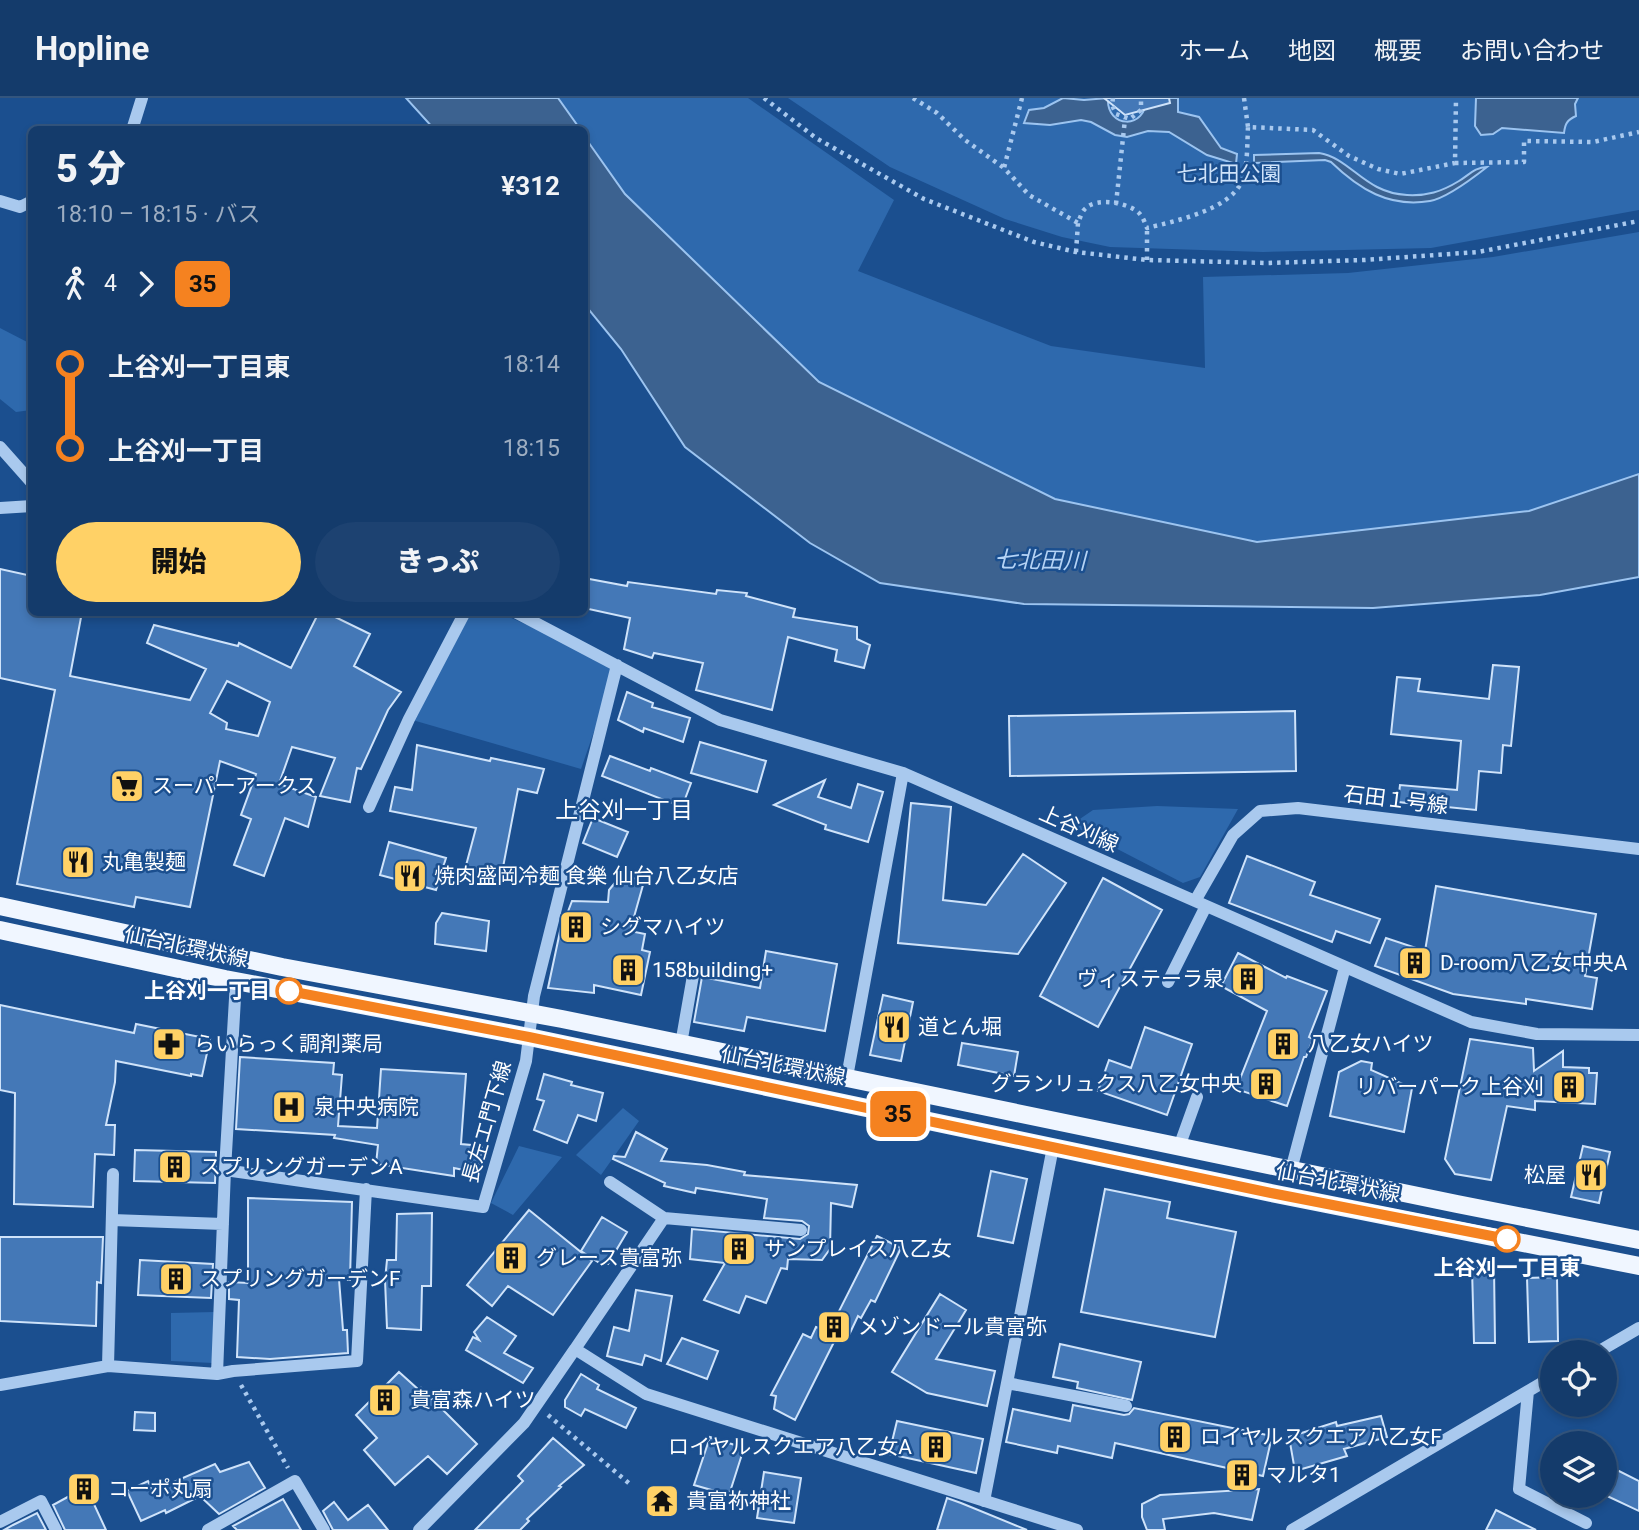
<!DOCTYPE html>
<html lang="ja">
<head>
<meta charset="utf-8">
<style>
	:root { --surface:#143b6b; --page:#1d4271; --text:#f1f3f6; --muted:#9dadc1; --line:#33557e; --accent:#ffd166 }
	body { margin:0; font-family:Roboto,"Noto Sans JP",sans-serif; background:var(--page); color:var(--text); height:100vh; display:flex; flex-direction:column; font-size:26px; white-space:nowrap }
	* { box-sizing:border-box; margin:0 }
	p { font-size:23px; color:var(--muted) }
	.icon { flex:none; width:38px; height:38px; fill:none; stroke:currentColor; stroke-width:2; stroke-linecap:round; stroke-linejoin:round }
	.map { position:relative; flex:1; overflow:hidden }
	.panel { position:absolute; left:28px; top:28px; width:560px; height:490px; display:flex; flex-direction:column; background:var(--surface); border-radius:10px; box-shadow:0 4px 10px #0003,0 0 0 2px var(--line) }
	.panel>* { flex:none }
	.badge { padding:0 14px; border-radius:10px; font-size:24px; line-height:46px }
	.tools { position:absolute; left:1540px; top:1242px; display:grid; gap:14px }
	.tools a { display:grid; place-items:center; width:77px; height:77px; border-radius:50%; background:var(--surface); box-shadow:0 4px 10px #0003,0 0 0 2px var(--line); font-size:35px }
	.map>.badge { position:absolute; translate:-50% -50%; box-shadow:0 0 0 4px #fff }
	.legs { display:flex; align-items:center; gap:10px; height:77px; padding:0 28px; font-size:23px }
	.legs p { margin-inline-start:auto }
	.head { display:flex; align-items:center; justify-content:space-between; height:119px; padding:0 28px }
	h1 { font-size:38px; font-weight:800; line-height:52px }
	.cta { display:flex; gap:14px; margin-top:auto; padding:14px 28px }
	.cta a { flex:1; height:80px; border-radius:42px; background:var(--accent); color:#111; font-size:28px; font-weight:800; line-height:80px; text-align:center }
	.cta a+a { background:var(--page); color:var(--text) }
	ul { padding:0 28px; list-style:none }
	li { display:flex; align-items:center; gap:24px; height:84px; font-size:26px }
	li i { display:grid; place-items:center; width:10px; height:100%; margin:0 9px; background:currentColor }
	li i::after { content:''; width:18px; height:18px; margin:-9px; border:5px solid; border-radius:50%; background:var(--surface) }
	li p { margin-inline-start:auto }
	li:first-child i { background:linear-gradient(#0000 50%,currentColor 0) }
	li:last-child i { background:linear-gradient(currentColor 50%,#0000 0) }
	header { display:flex; align-items:center; gap:42px; box-sizing:border-box; height:98px; padding:0 35px; background:var(--surface); border-bottom:2px solid var(--line) }
	header strong { font-size:33px }
	nav { display:flex; gap:38px; margin-inline-start:auto; font-size:24px }
	.map>svg:first-child { display:block }
	.green { fill:#2e69ad }
	.water { fill:#3c6290; stroke:#9cc4f0; stroke-width:2 }
	.building { fill:#4478b7; stroke:#cfe3fa; stroke-width:2; fill-rule:evenodd }
	.lines { fill:none; stroke-linecap:round; stroke-linejoin:round }
	.path { stroke:#a9c9ee; stroke-width:4.5; stroke-dasharray:3.5 5; stroke-linecap:butt }
	.minor { stroke:#a9c9ee; stroke-width:12 }
	.major { stroke:#f0f6ff; stroke-width:18 }
	.line-1-casing { stroke:#fff; stroke-width:16 }
	.line-1 { stroke:#f58220; stroke-width:10 }
	.stop-1-dot { fill:#fff; stroke:#f58220; stroke-width:3.5 }
	.labels { text-anchor:middle; stroke-width:5; stroke-linejoin:round; paint-order:stroke }
	.park-label { font-size:21px; fill:#cfe3fa; stroke:#1b4f8f }
	.poi-label { font-size:21px; fill:#fff; stroke:#1b4f8f; text-anchor:start }
	.street-label { font-size:21px; fill:#fff; stroke:#1b4f8f }
	.stop-label { font-size:21px; font-weight:bold; fill:#fff; stroke:#1b4f8f; text-anchor:end }
	.water-label { font-size:23px; font-style:italic; fill:#b5d3f5; stroke:#1b4f8f }
	.neighbourhood-label { font-size:23px; fill:#fff; stroke:#1b4f8f }
</style>
</head>
<body>
<header>
<strong>Hopline</strong>
<nav><a>ホーム</a><a>地図</a><a>概要</a><a>お問い合わせ</a></nav>
</header>
<div class="map">
<svg width="1639" height="1432" viewBox="0 0 1639 1432">
	<rect width="100%" height="100%" fill="#1b4f8f"/>
	<path class="green" d="M558 0H748L894 102 858 173 1051 248 1205 270 1203 179 1348 175 1493 159 1639 134V376L1529 413 1257 444 1055 401 819 284 625 96 585 38 584 32 580 31Z
		M788 0H1639V112L1431 150 1263 154 1110 149 1062 139 1005 121 890 69Z
		M0 230 31 246V312L16 314 0 301Z
		M468 515H500L617 567 581 671 409 621Z
		M1157 708 1238 711 1200 779 1183 785 1071 727 1093 712Z
		M623 1010 639 1023 601 1077 576 1057Z
		M519 1048 562 1059 513 1117 491 1105Z
		M215 1214 213 1265 171 1263V1215Z"/>
	<path class="water" d="M406 0H558L580 31H434Z
		M1063 0 1084 2 1108 0C1106 31 1147 32 1146 0H1178V14L1199 19 1221 50 1237 56 1236 66 1207 57 1169 34 1148 33 1127 39 1115 37 1091 24 1081 22 1050 27 1024 25 1029 12 1044 10Z
		M1476 0H1578L1575 6 1576 18C1567 22 1565 26 1564 35L1502 30 1493 36 1481 37 1475 28Z
		M584 38 625 96 819 284 1055 401 1257 444 1529 413 1639 376V479L1540 497 1373 510 1024 506 880 485 810 445 685 349 621 251 585 207Z
		M1319 55C1351 60 1364 95 1407 97 1427 98 1441 94 1459 83 1469 77 1475 69 1487 69 1473 80 1447 100 1430 103 1389 110 1359 91 1331 64L1325 62 1254 65V57Z"/>
	<path class="building" d="M1104 0H1169L1170 5 1125 17Z
		M0 471 32 478V514H82L70 578 190 602 206 571 147 545 154 527 238 548 239 545 291 570 319 514H325L370 536 354 568 401 594 388 612 361 671 357 670 350 704 320 698 335 660 292 649 279 686 316 699 308 729 285 720 264 778 234 767 251 721 241 717 256 676 220 663 190 809 136 799 134 809 17 786 55 592 0 580ZM227 583 270 604 258 638 226 631 227 625 210 615Z
		M584 480 627 488 628 484 716 496 717 492 747 495 746 498 795 511 793 519 857 529V541L870 547 864 570 835 563 837 552 788 539 772 612 696 592 703 565 654 555 652 560 624 551 630 520 584 510Z
		M1493 567 1519 569 1511 648 1503 647 1501 675 1479 673 1476 712 1398 704 1400 687 1457 692 1461 643 1391 636 1397 579 1420 581 1418 593 1489 601Z
		M627 594 653 605 652 609 690 620 683 644 644 630 643 634 618 622Z
		M1295 613 1296 673 1010 678 1009 618Z
		M700 644 766 663 757 694 691 675Z
		M417 647 490 663 491 660 544 671 537 695 518 691 500 785 464 775 476 730 390 713 395 689 412 692Z
		M610 658 650 673 651 670 691 685 682 709 602 678Z
		M825 682 818 699 851 710 858 686 883 694 868 744 825 731 826 727 774 707Z
		M911 705 951 709 943 802 986 807 1023 756 1066 785 1018 856 898 845Z
		M593 720 628 734 617 759 583 745Z
		M389 744 446 760 436 792 380 777Z
		M1247 758 1315 784 1310 797 1380 821 1370 845 1336 833 1332 844 1229 805Z
		M645 780 630 833 645 836 642 852 650 854 641 897 594 887V895L548 890 562 824H564L572 803 608 804 609 792 618 781Z
		M1103 780 1162 812 1098 929 1040 898Z
		M1436 788 1596 816 1585 878 1597 880 1592 911 1526 901V906L1453 896 1375 868 1386 840 1425 853Z
		M442 815 489 823 486 853 435 846 436 825Z
		M766 853 837 866 825 933 747 919 744 933 694 924 702 879 760 890Z
		M1238 855 1286 880 1287 878 1327 893 1309 939 1313 941 1306 959H1304L1287 1008 1236 991 1267 913 1221 888Z
		M883 897 913 904 901 963 870 957Z
		M0 907 134 935 136 926 210 941 202 978 191 976V978L116 963 115 984 106 1027H115L114 1057 95 1056 93 1109 14 1106 15 995 0 992Z
		M1145 929 1192 946 1167 1017 1098 993 1109 962 1131 970Z
		M1470 941 1533 950 1534 973 1563 953V969L1589 970V975H1597L1595 1006 1535 1003V1012L1507 1008 1491 1082 1455 1076 1445 1061Z
		M962 945 1018 954 1014 978 958 967Z
		M240 959 334 965 333 976 342 977 338 1028 377 1030 381 971 466 976 461 1046 482 1048 478 1075 454 1070V1078L376 1066 378 1047 334 1040 335 1037 236 1031Z
		M1361 963 1372 965 1371 972 1412 990 1404 1034 1330 1018 1339 974Z
		M544 976 572 984 571 987 603 995 596 1023 578 1017 567 1045 534 1032 544 1003 537 1001Z
		M636 1034 667 1051 661 1063 707 1067 745 1074 744 1077 857 1087 852 1109 831 1105 830 1151 822 1162 788 1161 787 1171 781 1170 766 1205 746 1198 739 1215 704 1202 725 1165 690 1161 692 1131 800 1141 808 1136 809 1128 802 1123 764 1120 767 1101 696 1090 695 1095 664 1088 665 1085 613 1061 614 1058 625 1059Z
		M1583 1048 1610 1054 1599 1105 1571 1099Z
		M135 1052 216 1054 215 1085 134 1083Z
		M991 1073 1027 1081 1013 1145 978 1138Z
		M1105 1091 1170 1104 1167 1120 1236 1134 1215 1239 1081 1214Z
		M248 1100 352 1104 350 1182 339 1181 343 1232H347L348 1255 270 1261 237 1259 239 1202 229 1201V1184L248 1185Z
		M529 1112 592 1163 553 1217 508 1188 492 1208 467 1187Z
		M432 1115 431 1188H422L421 1232 387 1230 385 1182 387 1162H396L397 1116Z
		M602 1119 627 1134 608 1166H601L581 1153Z
		M877 1138 901 1150 875 1204 871 1202 861 1220 858 1218 849 1237 832 1227Z
		M0 1139H103L101 1185 97 1184 96 1228 0 1223Z
		M140 1162 213 1166 211 1200 138 1197Z
		M1494 1169 1495 1245H1474L1472 1170Z
		M1557 1179 1558 1243 1529 1244 1527 1180Z
		M636 1192 672 1198 661 1263 645 1257 642 1267 607 1258 614 1229 629 1233Z
		M940 1196 966 1212 936 1261 995 1273 987 1308 927 1295 892 1274Z
		M487 1219 516 1238 504 1255 533 1270 523 1285 466 1252 473 1239 479 1242 474 1234Z
		M816 1229 838 1236 795 1322 774 1311 776 1298 771 1297 803 1236 811 1240Z
		M682 1240 718 1253 707 1281 667 1266Z
		M1060 1246 1141 1264 1132 1302 1077 1290 1078 1284 1053 1279Z
		M399 1274 419 1292 421 1290 477 1346 447 1376 428 1358 395 1387 364 1352 377 1340 356 1317Z
		M581 1276 599 1287 597 1291 636 1310 626 1330 585 1311 581 1318 565 1309V1302Z
		M1073 1307 1124 1317 1129 1316 1134 1310 1272 1338 1263 1378 1115 1345 1112 1360 1058 1348 1057 1355 1006 1344 1013 1311 1070 1323Z
		M135 1314 155 1315V1333L134 1332Z
		M1381 1318 1387 1339 1344 1351 1347 1358 1295 1373 1289 1339 1336 1324 1337 1328Z
		M897 1323 983 1341 976 1375 889 1356Z
		M710 1339 744 1350 729 1397 694 1387Z
		M553 1340 584 1367 559 1388 561 1389 527 1421 529 1423 520 1432H475L523 1383 518 1378Z
		M249 1364 265 1390 219 1416 200 1398 166 1415 165 1412 141 1423 127 1393 148 1383 153 1393 215 1366 220 1374Z
		M1605 1366 1639 1383V1413L1605 1397Z
		M764 1374 801 1380 794 1425 757 1420Z
		M86 1389 106 1432H65L53 1407Z
		M1259 1391 1252 1422 1214 1415 1163 1421 1165 1432H1147L1142 1419V1406L1160 1397Z
		M947 1400 961 1405 1027 1432H937Z
		M283 1401 301 1432H237L233 1428Z
		M334 1404 348 1422 368 1407 388 1432H333L323 1413Z
		M1496 1412 1536 1432H1486Z
		M37 1415 46 1432H4L13 1427Z"/>
	<g class="lines">
		<path class="path" d="M764 0 816 40 924 101 1034 144 1076 154 1147 162 1268 165 1364 162 1478 154 1639 123
			M913 0 937 15 965 42 1004 70
			M1022 0 1004 70 1029 97 1078 125C1080 120 1082 113 1086 110 1097 99 1129 105 1139 115 1143 119 1145 125 1147 130 1175 123 1230 112 1242 83 1248 67 1247 46 1248 29
			M1113 0 1112 7 1116 16 1130 21 1141 12V0
			M1244 0 1248 29 1313 32 1349 58 1378 71 1400 76 1455 65 1456 0
			M1455 65 1524 64V43L1593 44 1639 34
			M1116 106 1125 21
			M1076 154 1078 125
			M1147 162V130
			M241 1287 288 1370
			M548 1317 631 1387"/>
		<path class="minor" d="M132 32 142 0
			M0 103 20 109 32 103
			M0 349 32 385
			M0 410 32 408
			M515 514 720 622 903 675 1471 924 1537 936 1639 937
			M369 709 409 621 465 514
			M1195 803 1233 737 1260 713 1298 710 1639 751
			M1168 884 1206 808
			M681 946 694 872
			M847 979 903 675
			M1179 1049 1197 999
			M225 1072 236 883
			M1291 1072 1345 869
			M610 1084 664 1120 801 1132
			M366 1091 357 1263 233 1273 217 1276 225 1072 483 1109 526 963 534 898 617 567
			M112 1122 223 1126
			M575 1251 664 1120
			M1596 1255 1639 1230
			M108 1268 113 1076
			M1007 1285 1126 1308
			M0 1287 108 1268 217 1276
			M1528 1293 1519 1391 1586 1425
			M984 1403 1053 1049
			M0 1424 41 1403 56 1432
			M208 1432 295 1383 324 1432
			M419 1432 524 1325 575 1251 646 1296 1077 1432
			M1292 1432 1552 1279"/>
		<path class="major" d="M0 808 282 869 562 921 1457 1106 1639 1142
			M0 832 225 881 529 939 1271 1095 1639 1168"/>
	</g>
	<g class="lines">
		<g class="line-1-casing">
			<path id="line-1" d="M289 893 529 939 1271 1095 1507 1141"/>
		</g>
		<use href="#line-1" class="line-1"/>
	</g>
	<defs>
		<g id="supermarket-square" transform="scale(1.75)"><rect x="-9" y="-9" width="18" height="18" rx="4" fill="#ffd166" stroke="#1b4f8f"/><path d="M-6-5.5h2.5l.6 2H6L4.5 2H-2.5L-4.4-4H-6ZM-1.5 3.2a1.3 1.3 0 1 0 .1 0ZM3 3.2a1.3 1.3 0 1 0 .1 0Z" fill="#111"/></g>
		<g id="restaurant-square" transform="scale(1.75)"><rect x="-9" y="-9" width="18" height="18" rx="4" fill="#ffd166" stroke="#1b4f8f"/><path d="M-5-6h1v4h1v-4h1v4h1v-4h1v5L-1.5 .5V6h-2V.5L-5-1ZM5-6V6H3V1.5H1.5Q1.5-4 5-6Z" fill="#111"/></g>
		<g id="building-square" transform="scale(1.75)"><rect x="-9" y="-9" width="18" height="18" rx="4" fill="#ffd166" stroke="#1b4f8f"/><path d="M-4-6H4V6H1V3H-1V6H-4ZM-2.5-4.3h1.7v1.8h-1.7ZM.8-4.3h1.7v1.8H.8ZM-2.5-1h1.7V.8h-1.7ZM.8-1h1.7V.8H.8Z" fill="#111"/></g>
		<g id="pharmacy-square" transform="scale(1.75)"><rect x="-9" y="-9" width="18" height="18" rx="4" fill="#ffd166" stroke="#1b4f8f"/><path d="M-2-6h4v4h4v4h-4v4h-4v-4h-4v-4h4Z" fill="#111"/></g>
		<g id="hospital-square" transform="scale(1.75)"><rect x="-9" y="-9" width="18" height="18" rx="4" fill="#ffd166" stroke="#1b4f8f"/><path d="M-5-5h3v3.5h4V-5h3V5h-3V1.5h-4V5h-3Z" fill="#111"/></g>
		<g id="temple-square" transform="scale(1.75)"><rect x="-9" y="-9" width="18" height="18" rx="4" fill="#ffd166" stroke="#1b4f8f"/><path d="M0-6L5-2H3V0L6.5 2.5H4V6H1.5V3h-3V6H-4V2.5H-6.5L-3 0V-2H-5Z" fill="#111"/></g>
	</defs>
	<g fill-rule="evenodd">
		<use href="#supermarket-square" x="127" y="688"/>
		<use href="#restaurant-square" x="78" y="764"/>
		<use href="#restaurant-square" x="410" y="778"/>
		<use href="#building-square" x="576" y="829"/>
		<use href="#building-square" x="1415" y="865"/>
		<use href="#building-square" x="628" y="872"/>
		<use href="#building-square" x="1248" y="881"/>
		<use href="#restaurant-square" x="894" y="929"/>
		<use href="#pharmacy-square" x="169" y="946"/>
		<use href="#building-square" x="1283" y="946"/>
		<use href="#building-square" x="1266" y="986"/>
		<use href="#building-square" x="1569" y="989"/>
		<use href="#hospital-square" x="289" y="1009"/>
		<use href="#building-square" x="175" y="1069"/>
		<use href="#restaurant-square" x="1591" y="1077"/>
		<use href="#building-square" x="739" y="1151"/>
		<use href="#building-square" x="511" y="1160"/>
		<use href="#building-square" x="176" y="1181"/>
		<use href="#building-square" x="834" y="1229"/>
		<use href="#building-square" x="385" y="1302"/>
		<use href="#building-square" x="1175" y="1339"/>
		<use href="#building-square" x="936" y="1349"/>
		<use href="#building-square" x="1242" y="1377"/>
		<use href="#building-square" x="84" y="1391"/>
		<use href="#temple-square" x="662" y="1403"/>
	</g>
	<g class="stop-1-dot">
		<circle cx="289" cy="893" r="12"/>
		<circle cx="1507" cy="1141" r="12"/>
	</g>
	<g class="labels">
		<g class="park-label">
			<text x="1229" y="83">七北田公園</text>
		</g>
		<g class="poi-label">
			<text x="152" y="695">スーパーアークス</text>
			<text x="102" y="771">丸亀製麺</text>
			<text x="434" y="785">焼肉盛岡冷麺 食樂 仙台八乙女店</text>
			<text x="600" y="836">シグマハイツ</text>
			<text x="1440" y="872">D-room八乙女中央A</text>
			<text x="652" y="879">158building+</text>
			<text x="1224" y="888" text-anchor="end">ヴィステーラ泉</text>
			<text x="918" y="936">道とん堀</text>
			<text x="194" y="953">らいらっく調剤薬局</text>
			<text x="1308" y="953">八乙女ハイツ</text>
			<text x="1242" y="993" text-anchor="end">グランリュクス八乙女中央</text>
			<text x="1544" y="996" text-anchor="end">リバーパーク上谷刈</text>
			<text x="314" y="1016">泉中央病院</text>
			<text x="200" y="1076">スプリングガーデンA</text>
			<text x="1566" y="1084" text-anchor="end">松屋</text>
			<text x="764" y="1158">サンプレイス八乙女</text>
			<text x="536" y="1167">グレース貴富弥</text>
			<text x="200" y="1188">スプリングガーデンF</text>
			<text x="858" y="1236">メゾンドール貴富弥</text>
			<text x="410" y="1309">貴富森ハイツ</text>
			<text x="1200" y="1346">ロイヤルスクエア八乙女F</text>
			<text x="912" y="1356" text-anchor="end">ロイヤルスクエア八乙女A</text>
			<text x="1266" y="1384">マルタ1</text>
			<text x="108" y="1398">コーポ丸扇</text>
			<text x="686" y="1410">貴富祢神社</text>
		</g>
		<g class="street-label">
			<text transform="translate(1396 702) rotate(7)" y="7">石田１号線</text>
			<text transform="translate(1079 731) rotate(24)" y="7">上谷刈線</text>
			<text transform="translate(186 849) rotate(12)" y="7">仙台北環状線</text>
			<text transform="translate(783 968) rotate(11)" y="7">仙台北環状線</text>
			<text transform="translate(487 1024) rotate(-74)" y="7">長左エ門下線</text>
			<text transform="translate(1338 1085) rotate(11)" y="7">仙台北環状線</text>
		</g>
		<g class="stop-label">
			<text x="270" y="900">上谷刈一丁目</text>
			<text x="1507" y="1177" text-anchor="middle">上谷刈一丁目東</text>
		</g>
		<g class="water-label">
			<text transform="translate(1040 462) rotate(1)" y="8">七北田川</text>
		</g>
		<g class="neighbourhood-label">
			<text x="624" y="720">上谷刈一丁目</text>
		</g>
	</g>
</svg>
<div class="tools">
<a><svg class="icon" aria-label="locate" viewBox="0 0 24 24"><circle cx="12" cy="12" r="6"/><path d="M12 2v4M12 18v4M2 12h4M18 12h4"/></svg></a>
<a><svg class="icon" aria-label="layers" viewBox="0 0 24 24"><path d="M12 4l9 5-9 5-9-5zM3 14l9 5 9-5"/></svg></a>
</div>
<b class="badge" style="left:898px;top:1016px;background:#f58220;color:#111">35</b>
<section class="panel">
<div class="head"><div><h1>5 分</h1><p>18:10 – 18:15 · バス</p></div><b>¥312</b></div>
<div class="legs"><svg class="icon" aria-label="walk" viewBox="0 0 24 24"><circle cx="13" cy="4" r="2"/><path d="M13 8l-2 6 4 7M11 14l-3 7M7 12l3-4h3l4 4"/></svg>4<svg class="icon" aria-label="forward" viewBox="0 0 24 24"><path d="M9 5l7 7-7 7"/></svg><b class="badge" style="background:#f58220;color:#111">35</b></div>
<ul>
<li><i style="color:#f58220"></i><b>上谷刈一丁目東</b><p>18:14</p></li>
<li><i style="color:#f58220"></i><b>上谷刈一丁目</b><p>18:15</p></li>
</ul>
<div class="cta"><a>開始</a><a>きっぷ</a></div>
</section>
</div>
</body>
</html>
